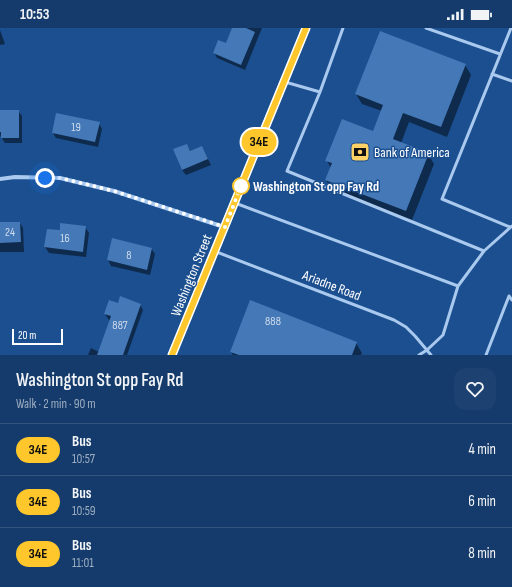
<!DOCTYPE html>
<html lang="en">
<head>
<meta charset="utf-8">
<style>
	:root { --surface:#143b6b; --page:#1d4271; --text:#f1f3f6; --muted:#9dadc1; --line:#33557e }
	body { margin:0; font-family:"Sofia Sans Condensed",sans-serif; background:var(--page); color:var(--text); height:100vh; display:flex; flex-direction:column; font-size:15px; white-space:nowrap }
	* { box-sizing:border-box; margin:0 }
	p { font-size:13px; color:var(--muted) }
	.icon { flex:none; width:22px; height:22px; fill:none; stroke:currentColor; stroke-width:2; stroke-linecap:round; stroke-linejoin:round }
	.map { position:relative; height:327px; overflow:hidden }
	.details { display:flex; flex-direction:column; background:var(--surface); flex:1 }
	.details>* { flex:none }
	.badge { padding:0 8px; border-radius:13px; font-size:14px; line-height:26px }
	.scale { position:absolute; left:12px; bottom:10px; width:51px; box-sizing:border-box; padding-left:4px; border:2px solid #fff; border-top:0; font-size:11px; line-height:14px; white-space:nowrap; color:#fff; -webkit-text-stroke:3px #1b4f8f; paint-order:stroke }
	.you { position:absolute; width:20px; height:20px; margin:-10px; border:3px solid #fff; border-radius:50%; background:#1a73e8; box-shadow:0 0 0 6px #1a73e833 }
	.map>.badge { position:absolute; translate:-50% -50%; box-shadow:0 0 0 2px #fff }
	.round { display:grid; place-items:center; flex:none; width:42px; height:42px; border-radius:12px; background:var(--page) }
	.summary { display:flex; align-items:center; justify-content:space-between; height:68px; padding:0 16px }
	h1 { font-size:19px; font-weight:600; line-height:30px }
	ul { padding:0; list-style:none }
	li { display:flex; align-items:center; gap:12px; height:52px; padding:0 16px; border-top:1px solid var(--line) }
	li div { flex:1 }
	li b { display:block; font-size:15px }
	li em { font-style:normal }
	li .badge { min-width:44px; font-weight:700; text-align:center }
	.status { display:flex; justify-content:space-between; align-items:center; height:28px; padding:0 20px; background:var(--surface); direction:ltr }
	.status svg { height:11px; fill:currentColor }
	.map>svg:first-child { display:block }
	.shadow { fill:#0007 }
	.building { fill:#4478b7 }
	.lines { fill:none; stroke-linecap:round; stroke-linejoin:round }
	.lane { stroke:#a9c9ee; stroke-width:3 }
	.street { stroke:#a9c9ee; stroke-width:4 }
	.secondary { stroke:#d6e6fa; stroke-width:8 }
	.line-casing { stroke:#fff; stroke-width:9 }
	.line { stroke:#ffc72c; stroke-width:6 }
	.walk { stroke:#fff; stroke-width:4; stroke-dasharray:0 7.2 }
	.stop-dot { fill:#fff; stroke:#ffc72c; stroke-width:2 }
	.labels { text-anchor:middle; stroke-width:3; stroke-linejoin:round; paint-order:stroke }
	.number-label { font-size:12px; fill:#d0dded }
	.poi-label { font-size:14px; fill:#fff; stroke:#1b4f8f; text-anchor:start }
	.stop-label { font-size:14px; font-weight:bold; fill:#fff; stroke:#1b4f8f; text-anchor:start }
	.street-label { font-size:14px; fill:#fff; stroke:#1b4f8f }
</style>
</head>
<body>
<div class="status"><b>10:53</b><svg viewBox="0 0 49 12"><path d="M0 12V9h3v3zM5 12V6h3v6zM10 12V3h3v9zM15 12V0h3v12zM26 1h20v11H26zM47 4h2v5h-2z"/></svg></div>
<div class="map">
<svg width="512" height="327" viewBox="0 0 512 327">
	<rect width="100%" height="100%" fill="#1b4f8f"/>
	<path class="shadow" d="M233 0H262L245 42 217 30 214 24 227 17Z
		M0 2 5 16 0 17Z
		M465 37 471 47 447 109 409 94 401 115 428 126 434 136 412 192 332 162 326 152 331 140 327 133 374 104 382 83 362 76 356 66Z
		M0 83H18L22 88V115H5L0 107Z
		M99 95 102 101 98 119 56 110 53 105Z
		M187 117 191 124 202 119 211 137 186 147 182 142Z
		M0 195H20L23 200 24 224H0Z
		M85 199 89 205 86 229 49 225 45 219 60 204Z
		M151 220 155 226 150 247 111 238 108 232Z
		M118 276 140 277 143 282 127 327H88L91 320 99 324 110 292H109L105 286Z
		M356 315 362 325 361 327H233L231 324Z"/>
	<path class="building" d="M232 0H246L255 4 241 37 213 25 218 12 226 15Z
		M380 3 466 36 441 99 403 85 393 111 429 125 406 183 325 152 332 135 325 133 342 91 373 103 383 77 355 66Z
		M0 82H19V110H1V104H0Z
		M56 85 100 94 95 114 52 105Z
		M187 116 190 123 202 118 208 131 182 142 173 121Z
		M0 194H20L21 214 0 215Z
		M60 195 86 198 83 224 44 219 47 201 60 202Z
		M112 210 152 220 147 242 107 232Z
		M120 268 141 276 123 327H97L111 288 104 286 109 272 118 275Z
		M250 272 357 314 352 327H239L230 324Z"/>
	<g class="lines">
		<path class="lane" d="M426 0 500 26
			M492 46 512 53
			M285 54 320 64 287 143 484 223
			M320 64 343 0
			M235 175 458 258 443 307 427 322 419 327
			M510 199 442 171 511 0
			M214 223 394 292 406 299 415 308 431 327
			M458 258 484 223 512 198
			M486 327 509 268 512 272"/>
		<path class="street" d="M0 151 15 149 60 150 114 163 224 199"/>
		<path class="secondary" d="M172 327 306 0"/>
	</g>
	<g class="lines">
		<g class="line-casing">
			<path id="line" d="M172 327 306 0"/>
		</g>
		<use href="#line" class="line"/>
		<path class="walk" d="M45 150H60L114 163 225 199 241 158"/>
	</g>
	<defs>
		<g id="bank-square" transform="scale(1)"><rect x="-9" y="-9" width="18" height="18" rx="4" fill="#ffd166" stroke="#1b4f8f"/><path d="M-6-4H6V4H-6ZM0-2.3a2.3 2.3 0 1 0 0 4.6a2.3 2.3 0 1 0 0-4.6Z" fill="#111"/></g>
	</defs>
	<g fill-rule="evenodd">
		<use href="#bank-square" x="360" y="124"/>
	</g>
	<circle class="stop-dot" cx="241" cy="158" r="8"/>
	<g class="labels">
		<g class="number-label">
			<text x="76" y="103">19</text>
			<text x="10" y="208">24</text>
			<text x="65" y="214">16</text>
			<text x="129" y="231">8</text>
			<text x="273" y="297">888</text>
			<text x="120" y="301">887</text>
		</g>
		<g class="poi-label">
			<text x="374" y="129">Bank of America</text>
		</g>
		<g class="stop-label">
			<text x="253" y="163">Washington St opp Fay Rd</text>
		</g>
		<g class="street-label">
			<text transform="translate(191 247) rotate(-68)" y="5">Washington Street</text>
			<text transform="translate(332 257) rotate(21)" y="5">Ariadne Road</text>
		</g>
	</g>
</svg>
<div class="scale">20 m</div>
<div class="you" style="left:45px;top:150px"></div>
<b class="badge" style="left:259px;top:114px;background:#ffc72c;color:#111">34E</b>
</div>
<section class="details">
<div class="summary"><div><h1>Washington St opp Fay Rd</h1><p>Walk · 2 min · 90 m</p></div><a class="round"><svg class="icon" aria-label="heart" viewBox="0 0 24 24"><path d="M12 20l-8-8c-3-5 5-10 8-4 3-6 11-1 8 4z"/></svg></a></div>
<ul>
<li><span class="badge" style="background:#ffc72c;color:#111">34E</span><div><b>Bus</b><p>10:57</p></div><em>4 min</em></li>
<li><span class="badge" style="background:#ffc72c;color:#111">34E</span><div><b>Bus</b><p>10:59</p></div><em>6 min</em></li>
<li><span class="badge" style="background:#ffc72c;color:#111">34E</span><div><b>Bus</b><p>11:01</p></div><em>8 min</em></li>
</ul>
</section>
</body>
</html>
